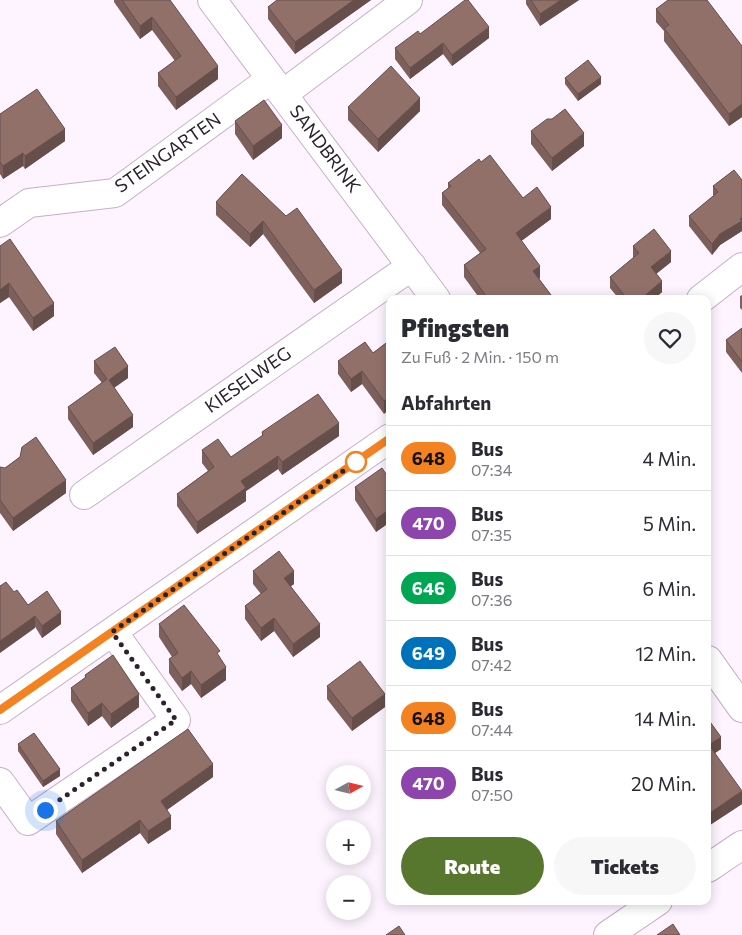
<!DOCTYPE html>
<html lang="de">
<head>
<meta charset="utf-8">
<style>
	:root { --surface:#fff; --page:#f7f7f7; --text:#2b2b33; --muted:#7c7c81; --line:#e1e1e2; --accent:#57772e }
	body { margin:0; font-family:Commissioner,sans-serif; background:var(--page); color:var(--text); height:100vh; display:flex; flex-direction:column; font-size:19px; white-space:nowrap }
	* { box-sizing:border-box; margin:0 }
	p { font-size:16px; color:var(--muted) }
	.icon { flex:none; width:28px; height:28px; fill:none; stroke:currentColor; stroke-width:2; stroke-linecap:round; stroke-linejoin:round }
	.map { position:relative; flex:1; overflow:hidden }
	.drawer { position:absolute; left:386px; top:295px; width:325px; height:610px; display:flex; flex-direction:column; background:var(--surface); border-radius:10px; box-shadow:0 2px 12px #0003 }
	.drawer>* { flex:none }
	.badge { padding:0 10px; border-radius:16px; font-size:18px; line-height:32px }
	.needle { width:32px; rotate:82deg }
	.controls { position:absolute; left:326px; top:765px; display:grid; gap:10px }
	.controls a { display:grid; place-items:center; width:45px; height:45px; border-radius:50%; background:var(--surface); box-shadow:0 2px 12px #0003; font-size:25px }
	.you { position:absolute; width:25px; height:25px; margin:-12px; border:4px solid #fff; border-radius:50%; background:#1a73e8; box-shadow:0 0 0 8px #1a73e833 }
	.map>.badge { position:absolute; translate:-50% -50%; box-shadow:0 0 0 2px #fff }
	h2 { padding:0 15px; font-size:19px; line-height:45px }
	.round { display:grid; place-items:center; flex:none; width:52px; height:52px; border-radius:26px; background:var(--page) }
	.summary { display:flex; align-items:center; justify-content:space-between; height:85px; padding:0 15px }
	h1 { font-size:24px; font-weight:800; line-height:38px }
	.button { display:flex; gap:10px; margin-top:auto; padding:10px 15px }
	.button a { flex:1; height:58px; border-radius:30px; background:var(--accent); color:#fff; font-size:20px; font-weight:800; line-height:58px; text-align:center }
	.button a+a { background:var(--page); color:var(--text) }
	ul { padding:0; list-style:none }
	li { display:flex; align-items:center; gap:15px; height:65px; padding:0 15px; border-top:1px solid var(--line) }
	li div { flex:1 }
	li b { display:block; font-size:19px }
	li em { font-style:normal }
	li .badge { min-width:55px; font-weight:700; text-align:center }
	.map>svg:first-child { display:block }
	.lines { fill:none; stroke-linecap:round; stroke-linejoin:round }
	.street-casing { stroke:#c6afc8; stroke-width:30 }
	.street { stroke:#fff; stroke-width:28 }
	.wall { fill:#7d605b }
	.shaded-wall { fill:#664e4a }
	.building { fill:#91706a; stroke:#664e4a }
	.line-casing { stroke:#fff; stroke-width:11 }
	.line { stroke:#f58220; stroke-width:8 }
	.walk { stroke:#2b222c; stroke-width:5; stroke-dasharray:0 9 }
	.stop-dot { fill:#fff; stroke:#f58220; stroke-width:2.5 }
	.labels { text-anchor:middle; stroke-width:4.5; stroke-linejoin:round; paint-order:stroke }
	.street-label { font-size:18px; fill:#2b222c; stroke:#fff }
</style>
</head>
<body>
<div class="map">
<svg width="742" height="935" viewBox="0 0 742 935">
	<rect width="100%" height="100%" fill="#fef4ff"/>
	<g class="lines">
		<g class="street-casing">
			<path id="street" d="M212 0 436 299
				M283 94 408 0
				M0 223 29 203 115 193 271 79
				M701 299 742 267
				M84 495 412 266
				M708 660 742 708
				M0 710 390 438
				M0 782 28 821 176 720 113 632
				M708 868 742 845
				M608 935 658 901"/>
		</g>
		<use href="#street" class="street"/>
	</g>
	<path class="wall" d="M114 0H170L218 79 176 110 158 86V73L175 61 152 30 140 39 114 2Z
		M276 0H371L295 54 268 19V7L276 1Z
		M526 0H579L540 26 526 4Z
		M656 9 742 46V117L729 126 664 41V31L656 22Z
		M420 34 489 38 452 66 443 54 410 79 395 59V48Z
		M565 78 601 84 578 101 565 84Z
		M348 107 420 111 378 152 348 120Z
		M0 114 65 141 25 169 23 166 3 179 0 174Z
		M235 121 282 138 253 160 235 134Z
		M531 131 584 146 552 171 531 144Z
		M481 162 523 198 551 219 521 241 540 278 539 279 554 299H480L464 277V265L480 253 442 205V193L448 188V183Z
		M242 174 342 283 314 303 263 234 250 247 216 215V202Z
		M742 180V231L720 245 712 255 689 226V216L713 196V186Z
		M0 246 54 316 33 331 9 297 0 303Z
		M633 246 671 262 656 274 662 292 654 299H619L610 288V277L633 258Z
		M742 295V310L740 308V296Z
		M742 328V373L726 352V340Z
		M390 340 384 414 362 384 351 392 338 374V361L373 353Z
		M94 361 128 378 114 388 133 427 93 455 68 419V407L102 383 94 373Z
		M262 432 339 436 282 475 278 469 246 491V501L197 534 177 506V494L208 471 202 463V450L231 457 262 436Z
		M20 457 66 493 13 531 0 513V467L5 468Z
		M390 480V522L376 532 355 500V487Z
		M253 571 294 584 291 586 320 637 293 657 274 631 261 641 245 619V606L261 594 253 584Z
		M14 592 28 605 61 624 42 638Z
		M159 624 220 657 226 680 201 698 191 684 182 691 169 673V659L172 657 159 637Z
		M85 675 139 707 111 728 102 716 88 726 71 701V688L85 678Z
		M327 686 385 707 352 731 327 699Z
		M708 719 721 749 715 753 742 804 710 825 708 821Z
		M18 744 60 776 43 787 18 751Z
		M213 777 167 810 171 829 148 844 140 833 82 873 56 834V821Z"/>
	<path class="shaded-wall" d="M354 0H371L295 54V42Z
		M561 0H579L540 26V14Z
		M152 17V30L140 39V26Z
		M489 27V38L452 66V55Z
		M443 43V54L410 79V68Z
		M218 66V79L176 110V97Z
		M601 77V84L578 101V94Z
		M420 98V111L378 152V139Z
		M742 104V117L729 126V114Z
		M282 125V138L253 160V146Z
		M65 129V141L25 169V156Z
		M584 133V146L552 171V158Z
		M23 153V166L3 179V166Z
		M551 207V219L516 245V233Z
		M742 217V231L720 245 712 255V244L720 234Z
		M263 221V234L250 247V234Z
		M671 251V262L651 278V267Z
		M540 266V278L533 283V271Z
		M342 270V283L314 303V290Z
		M662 281V292L654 299H641Z
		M9 283V297L0 303V290Z
		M54 303V316L33 331V318Z
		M128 366V378L109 391V380Z
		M362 371V384L351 392V379Z
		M390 396V409L384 414V401Z
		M133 415V427L93 455V443Z
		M339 423V436L282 475V462Z
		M278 456V469L246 491V501L197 534V522L241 481Z
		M66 480V493L13 531V518Z
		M390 509V522L376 532V519Z
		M294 571V584L284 591V578Z
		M61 612V624L42 638V626Z
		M35 616V628L0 653V641Z
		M274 618V631L261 641V628Z
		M320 624V637L293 657V644Z
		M226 667V680L201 698V685Z
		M191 671V684L182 691V678Z
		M139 694V707L111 728V714Z
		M385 694V707L352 731V718Z
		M102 703V716L88 726V713Z
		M721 737V749L709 757V745Z
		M213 764V777L161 814V801Z
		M60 769V776L43 787V781Z
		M742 791V804L710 825V813Z
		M171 816V829L148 844V831Z
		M140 820V833L82 873V860Z"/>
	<path class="building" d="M122 0H170L218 66 176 97 158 73 181 56 152 17 140 26Z
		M277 0H354L295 42 268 7Z
		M465 0H468L489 27 452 55 443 43 410 68 395 48 418 31 420 34Z
		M531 0H561L540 14Z
		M668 0H707L742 46V104L729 114 664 28 669 25 656 9Z
		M588 60 601 77 578 94 565 78Z
		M391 66 420 98 378 139 348 107Z
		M37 89 65 129 25 156 23 153 3 166 0 162V114Z
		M264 100 282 125 253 146 235 121Z
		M565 109 584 133 552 158 531 131 547 119H552Z
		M490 155 523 198 537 187 551 207 516 233 540 266 533 271 554 299H499L498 297 495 299H488L464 265 486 249 442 193 451 186 448 183 479 159 481 162Z
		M734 170 742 180V217L740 219 742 221 720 234 712 244 689 216 718 192 713 186Z
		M242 174 286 216 297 208 342 270 314 290 263 221 250 234 216 202Z
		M654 229 671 251 651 267 662 281 641 299H627L610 277 639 253 633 246Z
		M10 239 54 303 33 318 9 283 0 290V246Z
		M742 328V362L726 340Z
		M390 340V396L384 401 362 371 351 379 338 361 365 342 373 353Z
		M115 347 128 366 109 380 133 415 93 443 68 407 107 379 94 361Z
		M318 394 339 423 282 462 278 456 241 481 246 488 197 522 177 494 214 467 202 450 218 439 231 457 263 435 262 432Z
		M36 437 66 480 13 518 0 500V467L5 468 20 457 22 447Z
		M382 468 390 480V509L376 519 355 487Z
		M279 551 294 571 284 578 320 624 293 644 274 618 261 628 245 606 267 589 253 571Z
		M6 582 14 592 17 590 28 605 47 591 61 612 42 626 35 616 0 641V586Z
		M184 605 220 651 217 653 226 667 201 685 191 671 182 678 169 659 178 653 159 624Z
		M113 655 139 694 111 714 102 703 88 713 71 688 86 677 85 675Z
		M360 661 385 694 352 718 327 686Z
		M708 719 721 737 709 745 742 791 710 813 708 809Z
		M188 729 213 764 161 801 171 816 148 831 140 820 82 860 56 821Z
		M34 733 60 769 43 781 18 744Z
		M673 924 680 935H657Z
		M399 926 405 935H386Z"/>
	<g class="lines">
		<g class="line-casing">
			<path id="line" d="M0 710 390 438"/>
		</g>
		<use href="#line" class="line"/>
		<path class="walk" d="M45 810 176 720 112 632 356 462"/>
	</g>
	<circle class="stop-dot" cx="356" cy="462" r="10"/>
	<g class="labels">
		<g class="street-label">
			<text transform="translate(325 149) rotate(53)" y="6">SANDBRINK</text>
			<text transform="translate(168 153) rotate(-35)" y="6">STEINGARTEN</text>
			<text transform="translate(248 380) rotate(-35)" y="6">KIESELWEG</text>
		</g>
	</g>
</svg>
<div class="controls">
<a><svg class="needle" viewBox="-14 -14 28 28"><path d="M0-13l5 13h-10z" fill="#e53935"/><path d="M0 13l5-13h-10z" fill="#7c7c81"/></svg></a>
<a>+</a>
<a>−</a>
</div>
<div class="you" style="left:45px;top:810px"></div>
<section class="drawer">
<div class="summary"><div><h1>Pfingsten</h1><p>Zu Fuß · 2 Min. · 150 m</p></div><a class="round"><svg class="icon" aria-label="heart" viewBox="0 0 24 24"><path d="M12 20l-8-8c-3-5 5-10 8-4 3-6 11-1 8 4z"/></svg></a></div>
<h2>Abfahrten</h2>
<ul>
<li><span class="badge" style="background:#f58220;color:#111">648</span><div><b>Bus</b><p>07:34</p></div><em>4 Min.</em></li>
<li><span class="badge" style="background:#8e44ad;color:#fff">470</span><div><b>Bus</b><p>07:35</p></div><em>5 Min.</em></li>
<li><span class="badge" style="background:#00a651;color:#fff">646</span><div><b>Bus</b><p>07:36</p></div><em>6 Min.</em></li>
<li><span class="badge" style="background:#0072bc;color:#fff">649</span><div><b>Bus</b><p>07:42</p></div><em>12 Min.</em></li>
<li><span class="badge" style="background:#f58220;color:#111">648</span><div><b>Bus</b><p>07:44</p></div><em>14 Min.</em></li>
<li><span class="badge" style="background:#8e44ad;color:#fff">470</span><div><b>Bus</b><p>07:50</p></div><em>20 Min.</em></li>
</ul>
<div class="button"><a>Route</a><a>Tickets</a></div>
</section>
</div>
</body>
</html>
